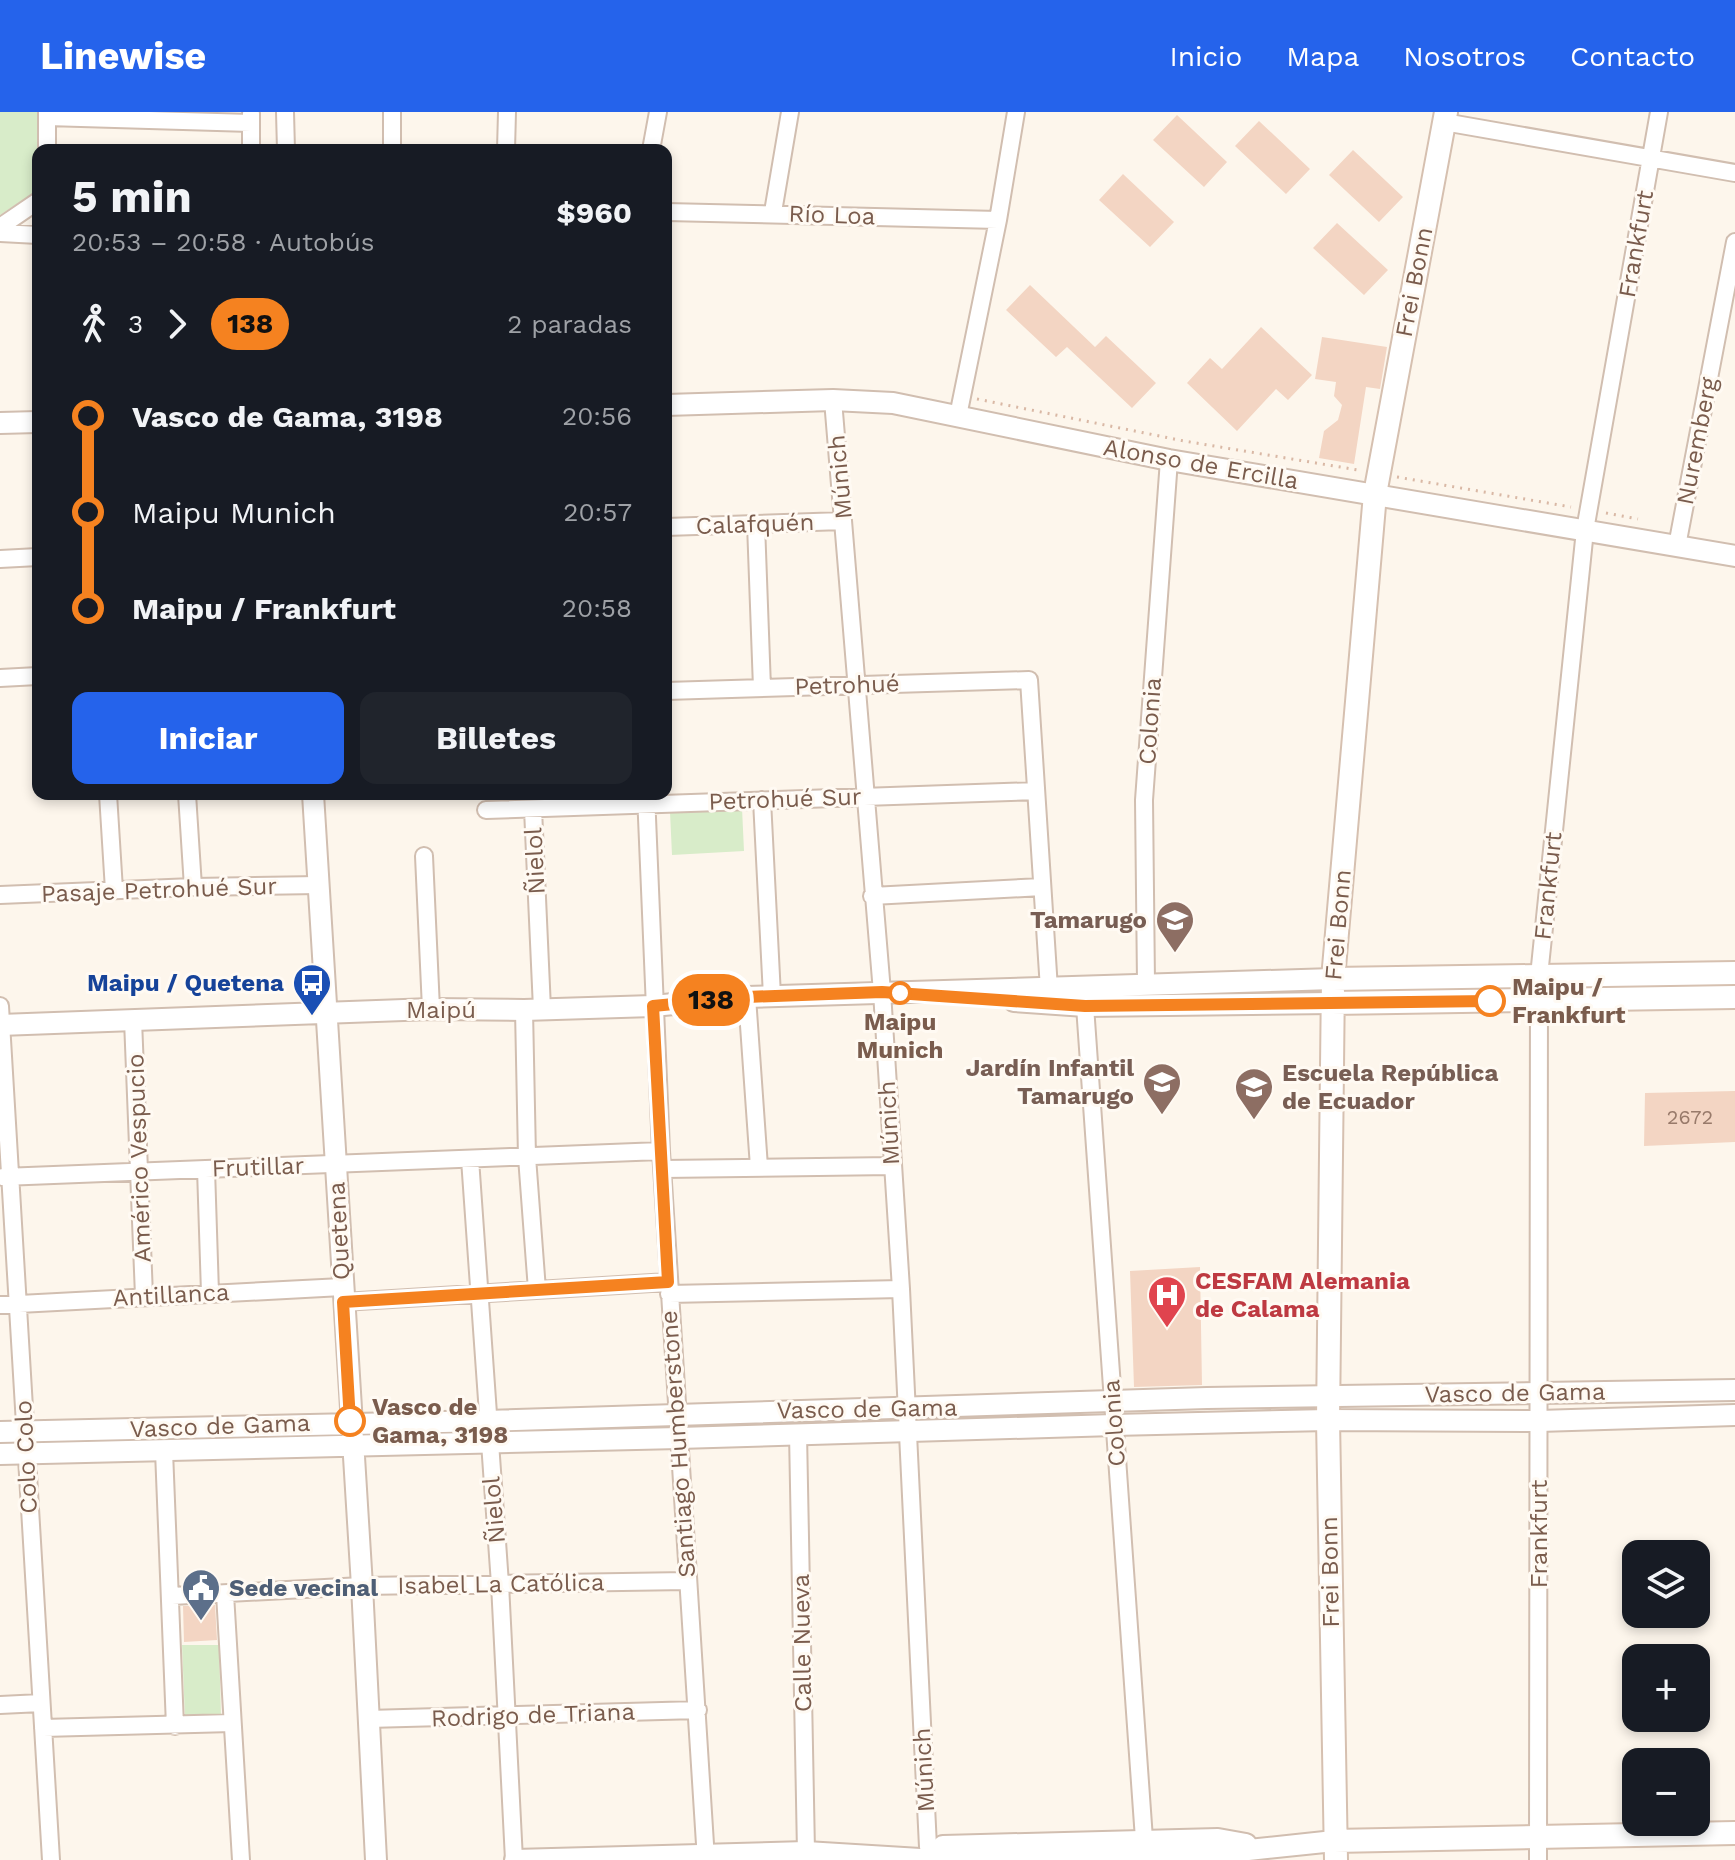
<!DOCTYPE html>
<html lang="es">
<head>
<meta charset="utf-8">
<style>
	:root { --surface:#171b24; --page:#20242c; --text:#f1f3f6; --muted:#9ea1a6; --accent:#2563eb }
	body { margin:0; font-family:"Work Sans",sans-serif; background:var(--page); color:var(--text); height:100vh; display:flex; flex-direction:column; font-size:30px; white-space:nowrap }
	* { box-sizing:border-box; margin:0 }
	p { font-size:26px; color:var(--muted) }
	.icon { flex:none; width:44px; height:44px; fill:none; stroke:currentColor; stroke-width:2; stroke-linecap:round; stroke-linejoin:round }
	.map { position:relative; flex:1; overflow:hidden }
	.drawer { position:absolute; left:32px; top:32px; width:640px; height:656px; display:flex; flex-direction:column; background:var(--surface); border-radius:16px; box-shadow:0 4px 12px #0003 }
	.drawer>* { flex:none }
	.badge { padding:0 16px; border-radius:26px; font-size:28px; line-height:52px }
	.fabs { position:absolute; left:1622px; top:1428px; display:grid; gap:16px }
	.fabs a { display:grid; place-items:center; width:88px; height:88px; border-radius:16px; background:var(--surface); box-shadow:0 4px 12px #0003; font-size:40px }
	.map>.badge { position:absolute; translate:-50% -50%; box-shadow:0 0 0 4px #fff }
	.legs { display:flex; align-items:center; gap:12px; height:88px; padding:0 40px; font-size:26px }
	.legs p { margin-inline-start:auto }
	.summary { display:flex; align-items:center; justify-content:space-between; height:136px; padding:0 40px }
	h1 { font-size:44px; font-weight:700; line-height:60px }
	.button { display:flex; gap:16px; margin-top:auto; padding:16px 40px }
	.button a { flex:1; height:92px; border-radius:16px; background:var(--accent); color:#fff; font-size:32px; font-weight:700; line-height:92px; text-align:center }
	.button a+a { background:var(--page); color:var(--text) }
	ul { padding:0 40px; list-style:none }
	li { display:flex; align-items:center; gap:28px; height:96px; font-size:30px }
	li i { display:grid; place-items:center; width:12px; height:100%; margin:0 10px; background:currentColor }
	li i::after { content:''; width:20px; height:20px; margin:-10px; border:6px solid; border-radius:50%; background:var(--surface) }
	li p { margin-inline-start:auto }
	li:first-child i { background:linear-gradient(#0000 50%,currentColor 0) }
	li:last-child i { background:linear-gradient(currentColor 50%,#0000 0) }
	header { display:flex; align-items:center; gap:48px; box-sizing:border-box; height:112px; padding:0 40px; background:var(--accent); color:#fff }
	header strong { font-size:38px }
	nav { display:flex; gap:44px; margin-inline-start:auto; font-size:28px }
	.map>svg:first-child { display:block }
	.green { fill:#d8ecc9 }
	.building { fill:#f3d5c3 }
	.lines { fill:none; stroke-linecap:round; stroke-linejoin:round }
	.minor-casing { stroke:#d1beb0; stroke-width:20 }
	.tertiary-casing { stroke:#d1beb0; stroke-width:24 }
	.secondary-casing { stroke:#d6c0b0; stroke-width:26 }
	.path { stroke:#d9b8a5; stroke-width:3; stroke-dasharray:2 6; stroke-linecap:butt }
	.minor { stroke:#fff; stroke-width:16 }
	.tertiary { stroke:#fff; stroke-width:20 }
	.secondary { stroke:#fff; stroke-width:22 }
	.line-1-casing { stroke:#fff; stroke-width:18 }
	.line-1 { stroke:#f58220; stroke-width:12 }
	.stop-1-dot { fill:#fff; stroke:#f58220; stroke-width:4 }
	.labels { text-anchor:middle; stroke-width:6; stroke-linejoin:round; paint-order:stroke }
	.number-label { font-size:20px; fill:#987a6a }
	.street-label { font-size:24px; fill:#7a5c4d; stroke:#fffaf3 }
	.education-label { font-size:24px; font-weight:bold; fill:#785e54; stroke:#fffaf3; text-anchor:end }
	.transit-label { font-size:24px; font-weight:bold; fill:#164399; stroke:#fffaf3; text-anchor:end }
	.stop-label { font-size:24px; font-weight:bold; fill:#7a5c4d; stroke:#fffaf3; text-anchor:start }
	.health-label { font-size:24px; font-weight:bold; fill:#be3a42; stroke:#fffaf3; text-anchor:start }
	.service-label { font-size:24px; font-weight:bold; fill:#4e5e75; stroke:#fffaf3; text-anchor:start }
</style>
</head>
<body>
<header>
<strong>Linewise</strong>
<nav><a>Inicio</a><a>Mapa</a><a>Nosotros</a><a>Contacto</a></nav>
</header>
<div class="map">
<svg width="1735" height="1748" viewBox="0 0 1735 1748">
	<rect width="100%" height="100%" fill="#fdf6ec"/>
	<path class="green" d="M0 0H39L38 78 0 103Z
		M742 696 744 739 672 743 670 700Z
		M182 1533H219L221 1605 185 1606Z"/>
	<path class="building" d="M1177 3 1227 50 1204 75 1153 28Z
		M1259 9 1310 57 1286 82 1235 34Z
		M1353 38 1403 85 1379 110 1329 63Z
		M1123 62 1174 110 1150 135 1099 88Z
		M1337 111 1388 158 1364 183 1313 136Z
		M1030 173 1095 235 1106 224 1156 271 1132 296 1067 235 1056 245 1006 198Z
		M1261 215 1312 263 1288 288 1276 277 1237 319 1187 271 1210 246 1222 257Z
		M1322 225 1387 235 1380 277 1366 275 1354 352 1319 346 1324 319 1338 308 1342 293 1334 284 1336 270 1315 267Z
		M1735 979V1030L1644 1034 1645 981Z
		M1200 1155 1202 1273 1134 1275 1130 1159Z
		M215 1493 217 1528 184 1530 183 1494Z"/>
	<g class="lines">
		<g class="minor-casing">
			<path id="minor" d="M47 0V38
				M285 0 286 38
				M251 2V38
				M47 5 251 11
				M1444 10 1735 61
				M392 38V0
				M506 38 507 0
				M651 38 658 0
				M666 100 998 108
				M773 100 790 0
				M0 115 38 89
				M0 121 38 123
				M833 288 882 880 901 1177 928 1735
				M958 304 998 108 1016 0
				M756 412 762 576
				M666 415 843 409
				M1677 434 1735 130
				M0 447 38 445
				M0 566 38 564
				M666 579 1029 568 1049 877
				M108 682 114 778
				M187 682 193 775
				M646 682 661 1039 706 1748
				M762 688 772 884
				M533 697 542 897
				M486 698 1036 679
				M424 744 431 897
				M0 783 193 775 319 773
				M872 784 1042 775
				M1146 871 1144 688 1169 348
				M747 885 759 1055
				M0 894 51 1748
				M1085 894 1144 1727
				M524 898 527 1045 537 1178
				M133 908 144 1184
				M470 1047 500 1472 514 1748
				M206 1057 210 1181
				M663 1057 892 1054
				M3 1065 661 1039
				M669 1182 901 1177
				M343 1190 668 1170
				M0 1193 342 1175
				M798 1321 806 1740
				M164 1339 175 1614
				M225 1482 241 1748
				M172 1484 362 1474 687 1469
				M0 1593 41 1591
				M368 1607 698 1598
				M43 1616 232 1611
				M1538 1748 1539 864 1585 418 1659 0"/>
		</g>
		<g class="tertiary-casing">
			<path id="tertiary" d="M666 293 833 288 893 291 1169 348 1735 444
				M0 311 38 310
				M313 682 362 1474 376 1748
				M1014 889 1085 894 1332 891
				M0 913 431 897 524 898 653 894 747 885 1333 867
				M0 1320 487 1309 1207 1286 1735 1278
				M0 1342 679 1326 1114 1313 1328 1308 1539 1309 1735 1303
				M943 1734 1218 1727 1246 1732
				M515 1748 806 1740 920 1747H1035L1220 1741 1334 1729"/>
		</g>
		<g class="secondary-casing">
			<path id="secondary" d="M1333 867 1735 861
				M1332 891 1735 885
				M1334 1729 1735 1721
				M1336 1748 1328 1308 1333 867 1375 382 1446 0"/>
		</g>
		<path class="path" d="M977 287 1184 329 1358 358
			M1397 365 1571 395
			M1606 401 1638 407"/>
		<use href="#minor" class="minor"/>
		<use href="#tertiary" class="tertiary"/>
		<use href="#secondary" class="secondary"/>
	</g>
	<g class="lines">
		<g class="line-1-casing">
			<path id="line-1" d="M350 1309 343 1190 668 1170 653 894 747 885 882 880 1085 894 1490 889"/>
		</g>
		<use href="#line-1" class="line-1"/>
	</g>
	<defs>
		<g id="school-pin" transform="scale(2)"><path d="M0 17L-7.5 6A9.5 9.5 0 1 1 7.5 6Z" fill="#8d6e63" stroke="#fffaf3"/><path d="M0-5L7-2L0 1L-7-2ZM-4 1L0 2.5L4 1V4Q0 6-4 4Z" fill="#fff"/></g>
		<g id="bus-pin" transform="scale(2)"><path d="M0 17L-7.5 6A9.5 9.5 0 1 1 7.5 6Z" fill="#1a4fb4" stroke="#fffaf3"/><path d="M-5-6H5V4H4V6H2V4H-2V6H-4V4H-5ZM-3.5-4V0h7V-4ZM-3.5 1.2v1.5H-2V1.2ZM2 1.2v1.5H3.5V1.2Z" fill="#fff"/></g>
		<g id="hospital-pin" transform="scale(2)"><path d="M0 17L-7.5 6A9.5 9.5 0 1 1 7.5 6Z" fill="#e0444e" stroke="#fffaf3"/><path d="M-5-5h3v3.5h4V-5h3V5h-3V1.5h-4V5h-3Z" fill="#fff"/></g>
		<g id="civic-pin" transform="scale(2)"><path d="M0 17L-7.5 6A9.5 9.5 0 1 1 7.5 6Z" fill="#5c6f8a" stroke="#fffaf3"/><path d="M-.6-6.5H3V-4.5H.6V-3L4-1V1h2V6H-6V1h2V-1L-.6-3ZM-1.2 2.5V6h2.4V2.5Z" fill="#fff"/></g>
	</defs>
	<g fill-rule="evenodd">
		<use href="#school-pin" x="1175" y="808"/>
		<use href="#bus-pin" x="312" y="871"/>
		<use href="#school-pin" x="1162" y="970"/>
		<use href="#school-pin" x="1254" y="975"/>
		<use href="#hospital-pin" x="1167" y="1183"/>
		<use href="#civic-pin" x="201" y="1476"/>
	</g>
	<g class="stop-1-dot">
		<circle cx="900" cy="881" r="10"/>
		<circle cx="1490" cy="889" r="14"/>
		<circle cx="350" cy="1309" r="14"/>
	</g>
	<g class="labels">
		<g class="number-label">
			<text x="1690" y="1012">2672</text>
		</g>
		<g class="street-label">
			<text transform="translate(832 103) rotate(2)" y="8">Río Loa</text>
			<text transform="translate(1636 132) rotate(-80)" y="8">Frankfurt</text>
			<text transform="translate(1414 170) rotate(-79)" y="8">Frei Bonn</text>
			<text transform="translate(1697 329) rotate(-79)" y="8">Nuremberg</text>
			<text transform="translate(1201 352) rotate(10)" y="8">Alonso de Ercilla</text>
			<text transform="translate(840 365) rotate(-95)" y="8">Múnich</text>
			<text transform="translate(755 412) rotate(-2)" y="8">Calafquén</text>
			<text transform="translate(847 573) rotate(-2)" y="8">Petrohué</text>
			<text transform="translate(1150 609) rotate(-86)" y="8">Colonia</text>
			<text transform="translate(785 687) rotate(-2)" y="8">Petrohué Sur</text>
			<text transform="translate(535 749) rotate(-93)" y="8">Ñielol</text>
			<text transform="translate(1548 774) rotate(-84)" y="8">Frankfurt</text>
			<text transform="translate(159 778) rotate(-2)" y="8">Pasaje Petrohué Sur</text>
			<text transform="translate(1338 813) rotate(-85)" y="8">Frei Bonn</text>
			<text x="441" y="906">Maipú</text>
			<text transform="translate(889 1011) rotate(-93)" y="8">Múnich</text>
			<text transform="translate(139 1046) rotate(-92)" y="8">Américo Vespucio</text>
			<text transform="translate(258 1055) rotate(-2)" y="8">Frutillar</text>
			<text transform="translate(339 1119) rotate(-93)" y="8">Quetena</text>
			<text transform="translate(171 1183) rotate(-3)" y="8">Antillanca</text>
			<text transform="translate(1515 1281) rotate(-1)" y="8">Vasco de Gama</text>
			<text transform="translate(867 1297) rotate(-1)" y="8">Vasco de Gama</text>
			<text transform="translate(1114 1311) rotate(-94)" y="8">Colonia</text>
			<text transform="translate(220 1314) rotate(-2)" y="8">Vasco de Gama</text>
			<text transform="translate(678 1332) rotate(-94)" y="8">Santiago Humberstone</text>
			<text transform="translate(26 1345) rotate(-93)" y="8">Colo Colo</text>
			<text transform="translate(494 1398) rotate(-95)" y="8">Ñielol</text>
			<text transform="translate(1539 1422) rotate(-90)" y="8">Frankfurt</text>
			<text transform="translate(1330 1460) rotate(-91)" y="8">Frei Bonn</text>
			<text transform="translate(501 1472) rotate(-1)" y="8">Isabel La Católica</text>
			<text transform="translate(802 1531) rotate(-91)" y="8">Calle Nueva</text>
			<text transform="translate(533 1603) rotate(-2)" y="8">Rodrigo de Triana</text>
			<text transform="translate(924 1658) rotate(-93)" y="8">Múnich</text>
		</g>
		<g class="education-label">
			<text x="1147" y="816">Tamarugo</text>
			<text x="1134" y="964">Jardín Infantil<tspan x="1134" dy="28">Tamarugo</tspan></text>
			<text x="1282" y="969" text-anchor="start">Escuela República<tspan x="1282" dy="28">de Ecuador</tspan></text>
		</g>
		<g class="transit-label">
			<text x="284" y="879">Maipu / Quetena</text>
		</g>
		<g class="stop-label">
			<text x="1512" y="883">Maipu /<tspan x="1512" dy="28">Frankfurt</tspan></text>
			<text x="900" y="918" text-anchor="middle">Maipu<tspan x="900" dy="28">Munich</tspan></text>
			<text x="372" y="1303">Vasco de<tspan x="372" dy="28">Gama, 3198</tspan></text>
		</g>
		<g class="health-label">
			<text x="1195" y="1177">CESFAM Alemania<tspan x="1195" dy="28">de Calama</tspan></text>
		</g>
		<g class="service-label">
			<text x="229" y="1484">Sede vecinal</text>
		</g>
	</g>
</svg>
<div class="fabs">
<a><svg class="icon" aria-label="layers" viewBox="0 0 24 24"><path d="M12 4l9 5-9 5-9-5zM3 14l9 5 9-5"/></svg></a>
<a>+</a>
<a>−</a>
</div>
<b class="badge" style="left:711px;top:888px;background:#f58220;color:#111">138</b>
<section class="drawer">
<div class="summary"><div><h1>5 min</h1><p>20:53 – 20:58 · Autobús</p></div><b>$960</b></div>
<div class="legs"><svg class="icon" aria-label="walk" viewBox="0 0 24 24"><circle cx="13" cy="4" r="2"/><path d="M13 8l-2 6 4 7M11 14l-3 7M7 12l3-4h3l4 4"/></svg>3<svg class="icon" aria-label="forward" viewBox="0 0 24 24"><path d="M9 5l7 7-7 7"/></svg><b class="badge" style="background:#f58220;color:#111">138</b><p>2 paradas</p></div>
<ul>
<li><i style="color:#f58220"></i><b>Vasco de Gama, 3198</b><p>20:56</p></li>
<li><i style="color:#f58220"></i><span>Maipu Munich</span><p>20:57</p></li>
<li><i style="color:#f58220"></i><b>Maipu / Frankfurt</b><p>20:58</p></li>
</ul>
<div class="button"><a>Iniciar</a><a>Billetes</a></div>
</section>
</div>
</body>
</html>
